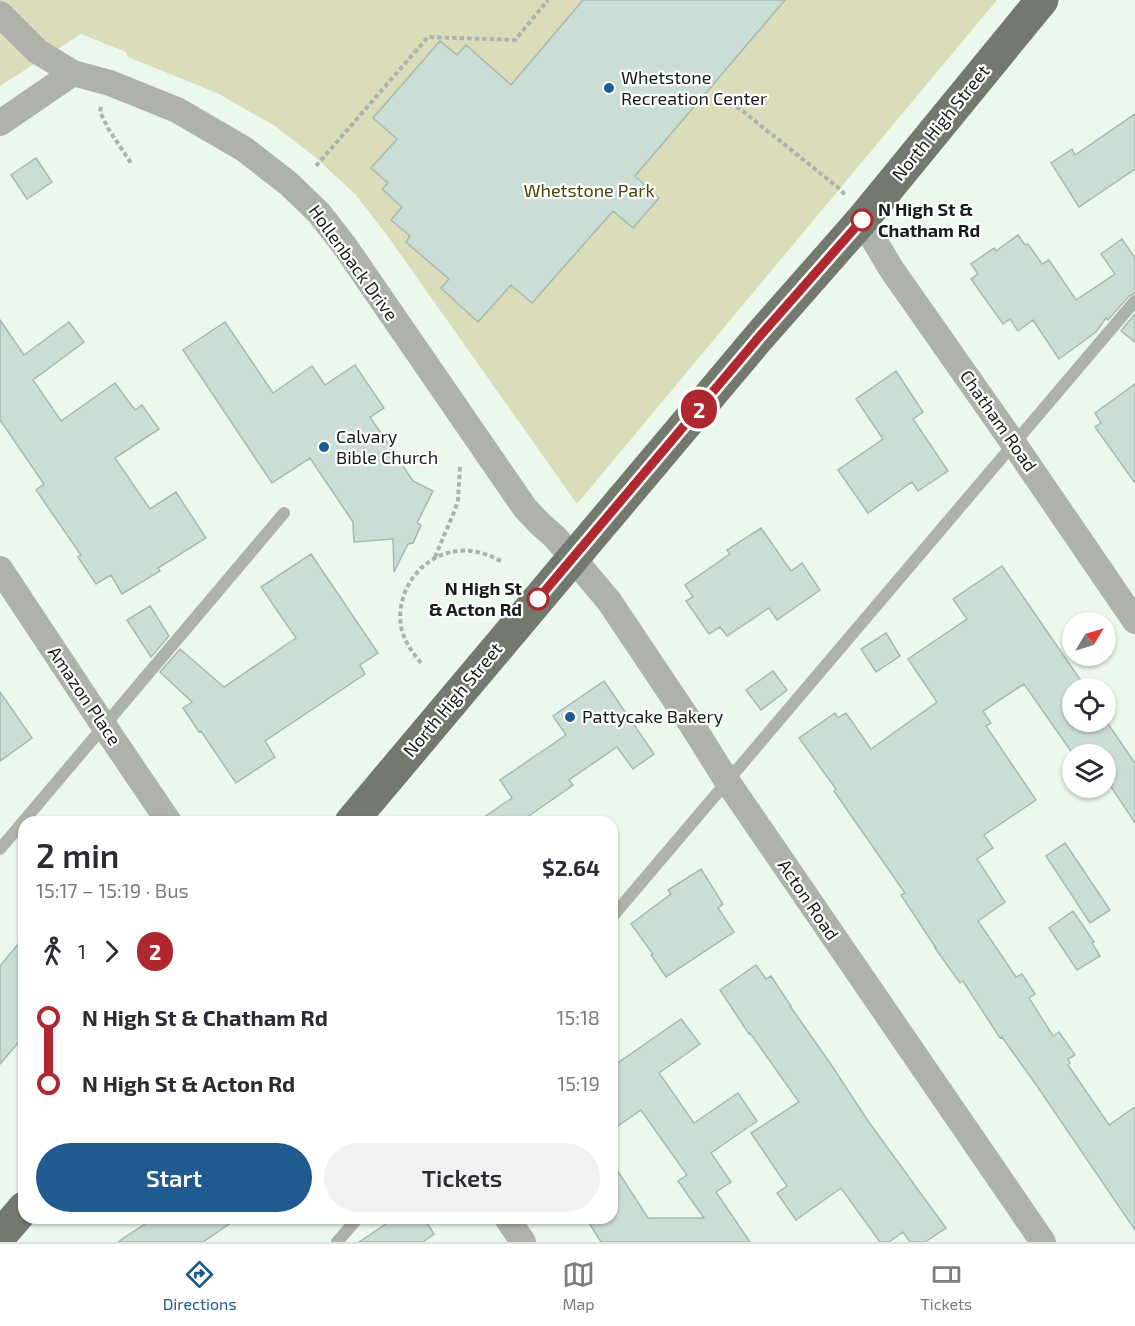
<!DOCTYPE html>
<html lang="en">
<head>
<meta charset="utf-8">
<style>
	:root { --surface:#fff; --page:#f2f2f3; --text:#2b2b33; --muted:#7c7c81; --line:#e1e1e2; --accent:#205a91 }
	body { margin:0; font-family:"Exo 2",sans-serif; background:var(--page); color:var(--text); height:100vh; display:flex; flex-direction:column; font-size:22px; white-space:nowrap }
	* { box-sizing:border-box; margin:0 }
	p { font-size:20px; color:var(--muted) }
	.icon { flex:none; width:33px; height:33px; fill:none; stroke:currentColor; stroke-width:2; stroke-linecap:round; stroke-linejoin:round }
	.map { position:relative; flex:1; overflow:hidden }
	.details { position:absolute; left:18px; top:816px; width:600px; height:408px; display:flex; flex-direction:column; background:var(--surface); border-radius:18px; box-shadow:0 2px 4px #0004 }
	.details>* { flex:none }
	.badge { padding:0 12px; border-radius:20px; font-size:21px; line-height:39px }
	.needle { width:39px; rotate:52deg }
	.controls { position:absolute; left:1062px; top:612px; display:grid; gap:12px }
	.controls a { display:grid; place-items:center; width:54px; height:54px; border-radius:50%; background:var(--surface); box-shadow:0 2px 4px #0004; font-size:30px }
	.map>.badge { position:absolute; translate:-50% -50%; box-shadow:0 0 0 3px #fff }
	.legs { display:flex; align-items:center; gap:9px; height:66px; padding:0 18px; font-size:20px }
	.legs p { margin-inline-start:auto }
	.headline { display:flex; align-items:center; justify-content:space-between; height:102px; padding:0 18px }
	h1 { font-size:33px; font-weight:600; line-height:45px }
	.button { display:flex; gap:12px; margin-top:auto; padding:12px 18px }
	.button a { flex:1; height:69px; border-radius:36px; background:var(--accent); color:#fff; font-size:24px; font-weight:600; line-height:69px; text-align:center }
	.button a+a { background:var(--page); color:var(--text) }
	ul { padding:0 18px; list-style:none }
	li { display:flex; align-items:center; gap:21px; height:66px; font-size:22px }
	li i { display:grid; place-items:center; width:9px; height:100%; margin:0 8px; background:currentColor }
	li i::after { content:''; width:15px; height:15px; margin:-8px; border:4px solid; border-radius:50%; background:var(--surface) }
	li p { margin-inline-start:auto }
	li:first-child i { background:linear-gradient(#0000 50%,currentColor 0) }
	li:last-child i { background:linear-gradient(currentColor 50%,#0000 0) }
	.tab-bar { display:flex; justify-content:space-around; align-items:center; height:84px; border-top:2px solid var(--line); background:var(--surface); font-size:16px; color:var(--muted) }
	.tab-bar a { display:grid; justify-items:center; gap:3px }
	.tab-bar .active { color:var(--accent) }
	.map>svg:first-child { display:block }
	.green { fill:#dbdcba }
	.building { fill:#cbded6; stroke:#a7bab2; stroke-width:1.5 }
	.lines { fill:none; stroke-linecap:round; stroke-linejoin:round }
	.path { stroke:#a9b4aa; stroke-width:4; stroke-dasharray:4.5 3; stroke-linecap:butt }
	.service { stroke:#aeb2aa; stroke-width:12 }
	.minor { stroke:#aeb2aa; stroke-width:26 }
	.primary { stroke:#737a6d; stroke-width:33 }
	.line-1-casing { stroke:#fff; stroke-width:14 }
	.line-1 { stroke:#af272f; stroke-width:9 }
	.poi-dot { fill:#205a91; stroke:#fff; stroke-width:2 }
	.stop-1-dot { fill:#fff; stroke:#af272f; stroke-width:3 }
	.labels { text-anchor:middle; stroke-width:4.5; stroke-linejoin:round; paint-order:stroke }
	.poi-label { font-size:18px; fill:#181d19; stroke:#fff; text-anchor:start }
	.street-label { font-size:18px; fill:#181d19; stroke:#fff }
	.park-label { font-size:18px; fill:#47470b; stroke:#fff }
	.stop-label { font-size:18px; font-weight:bold; fill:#181d19; stroke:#fff; text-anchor:start }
</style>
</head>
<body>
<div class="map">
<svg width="1135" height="1242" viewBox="0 0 1135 1242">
	<rect width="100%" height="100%" fill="#eaf9ec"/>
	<path class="green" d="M0 0H997L577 504 389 238 356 195 315 157 275 126 217 93 128 57 126 52 81 34 0 86Z"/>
	<path class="building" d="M583 0H785L635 176 659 198 633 228 613 211 532 303 511 285 478 322 441 288 449 279 406 242 410 236 391 220 402 207 382 189 388 183 371 168 397 139 373 118 440 41 457 55 466 45 511 85Z
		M1135 114V169L1079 207 1051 163 1072 149 1075 155Z
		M36 158 52 182 27 199 11 175Z
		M1018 235 1025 245 1028 244 1042 264 1049 260 1076 300 1115 274 1101 254 1122 239 1135 258V293L1129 296 1108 320 1106 318 1096 332 1059 359 1033 320 1018 331 1010 319 1003 324 971 279 978 274 971 264 994 248 996 251Z
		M1135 314V342L1121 331Z
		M0 320 24 355 69 322 84 342 33 380 61 421 115 383 135 410 142 405 159 429 115 458 150 509 176 492 206 538 158 568 160 571 122 594 111 575 96 584 78 557 81 555 36 490 44 484 0 420Z
		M225 322 273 393 312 366 325 385 355 365 384 408 370 417 413 481 433 491 417 523 421 525 413 543 408 544 394 572 393 539 354 542 353 522 310 458 272 483 183 350Z
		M896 371 923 412 913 419 948 471 918 491 912 482 868 513 838 470 883 439 856 399Z
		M1135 384V483L1095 427 1101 423 1095 413Z
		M761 528 791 571 802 563 820 590 777 620 769 608 727 636 720 627 709 634 686 601 693 597 685 585 730 554 727 550Z
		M311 554 378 653 360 665 365 674 265 741 275 757 236 783 201 731 199 732 183 708 192 702 160 672 180 649 224 687 296 638 261 587Z
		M1002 566 1086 688H1072V722L1106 721 1135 763V823L1106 779V754H1073L1024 684 983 711 991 723 986 726 1036 800 984 835 993 848 977 859 1005 902 978 921 1016 977 1022 974 1035 994 1029 998 1053 1036 1059 1032 1075 1055 1068 1059 1070 1063 1068 1065 1109 1125 1135 1107V1230L1037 1086 1002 1037 1000 1038 963 981 960 983 935 948H936L901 895 905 893 834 791 836 789 799 738 835 713 838 718 846 713 871 749 937 702 908 659 967 619 953 599Z
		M150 606 169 636 151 657 127 620Z
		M886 633 900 656 876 672 861 649Z
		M773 671 787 690 761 710 746 690Z
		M604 681 654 754 633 769 617 747 569 780 573 785 520 822H477L512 798 500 780 566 735 553 716Z
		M0 692 32 738 0 761Z
		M1065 843 1110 910 1090 923 1046 856Z
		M701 869 723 904 718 908 734 932 666 977 651 955 653 954 631 924 671 894 668 890Z
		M1073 911 1094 942 1092 943 1100 956 1077 970 1049 928Z
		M24 937V1036L0 1064V966Z
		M756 965 766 979 771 976 791 1006H790L830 1063 868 1121 946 1228 925 1242H910L903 1232 889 1242H880L841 1188 796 1220 777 1193 787 1186 751 1133 799 1102 750 1033 749 1034 720 990Z
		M681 1019 700 1044 659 1073 694 1123 738 1093 757 1121 711 1153 731 1182 716 1192 750 1242H601L586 1218H612V1162L648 1218H704L678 1181 687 1175 641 1110 612 1130V1067Z
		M154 1218H238L203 1242H118Z
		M395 1218H424L434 1234 423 1242H359Z"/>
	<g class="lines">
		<path class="path" d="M725 97 840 189 845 195
			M101 107 100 112 109 130 131 163
			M316 166 428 37 515 40 548 0
			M435 557 454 512 458 500 460 467
			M421 663C413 653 406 644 402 631 393 594 420 554 459 551 475 549 489 555 503 562"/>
		<path class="service" d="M0 849 284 513
			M612 917 1135 301
			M337 1242 358 1218"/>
		<path class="minor" d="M0 14 37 51 73 73 110 83 177 110 244 149 289 184 319 213 344 245 525 508 539 523 555 537 609 601 692 725 727 781 1043 1242
			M0 123 73 73
			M862 220 892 270 1014 444 1135 621
			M0 569 104 726 169 822
			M507 1218 523 1242"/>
		<path class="primary" d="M351 822 759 337 862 220 1042 0
			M0 1236 24 1208"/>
	</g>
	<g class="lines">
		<g class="line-1-casing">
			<path id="line-1" d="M538 599 759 337 862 220"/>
		</g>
		<use href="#line-1" class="line-1"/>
	</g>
	<g class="poi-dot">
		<circle cx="609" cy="88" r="6"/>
		<circle cx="324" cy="447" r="6"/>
		<circle cx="570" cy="717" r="6"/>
	</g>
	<g class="stop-1-dot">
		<circle cx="862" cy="220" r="10"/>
		<circle cx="538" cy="599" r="10"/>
	</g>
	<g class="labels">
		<g class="poi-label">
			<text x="621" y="84">Whetstone<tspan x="621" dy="21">Recreation Center</tspan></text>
			<text x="336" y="443">Calvary<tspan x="336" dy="21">Bible Church</tspan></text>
			<text x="582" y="723">Pattycake Bakery</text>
		</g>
		<g class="street-label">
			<text transform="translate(941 123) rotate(-51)" y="6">North High Street</text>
			<text transform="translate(353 263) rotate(54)" y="6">Hollenback Drive</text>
			<text transform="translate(998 421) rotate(55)" y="6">Chatham Road</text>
			<text transform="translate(84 696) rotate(56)" y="6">Amazon Place</text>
			<text transform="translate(453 700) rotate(-50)" y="6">North High Street</text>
			<text transform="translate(808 900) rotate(56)" y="6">Acton Road</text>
		</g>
		<g class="park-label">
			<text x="589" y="197">Whetstone Park</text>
		</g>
		<g class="stop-label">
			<text x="878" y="216">N High St &amp;<tspan x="878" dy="21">Chatham Rd</tspan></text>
			<text x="522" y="595" text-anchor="end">N High St<tspan x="522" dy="21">&amp; Acton Rd</tspan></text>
		</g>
	</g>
</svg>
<div class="controls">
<a><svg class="needle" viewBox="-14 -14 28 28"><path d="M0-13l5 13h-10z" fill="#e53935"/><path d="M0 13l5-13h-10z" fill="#7c7c81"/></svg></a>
<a><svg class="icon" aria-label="locate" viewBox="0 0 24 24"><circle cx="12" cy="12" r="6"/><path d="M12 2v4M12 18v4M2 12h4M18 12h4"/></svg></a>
<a><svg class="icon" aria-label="layers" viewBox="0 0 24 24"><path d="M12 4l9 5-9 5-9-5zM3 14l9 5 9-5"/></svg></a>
</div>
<b class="badge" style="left:699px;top:409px;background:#af272f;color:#fff">2</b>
<section class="details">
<div class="headline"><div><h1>2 min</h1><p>15:17 – 15:19 · Bus</p></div><b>$2.64</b></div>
<div class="legs"><svg class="icon" aria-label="walk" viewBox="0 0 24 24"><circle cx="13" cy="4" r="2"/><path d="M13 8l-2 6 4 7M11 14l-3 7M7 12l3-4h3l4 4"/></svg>1<svg class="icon" aria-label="forward" viewBox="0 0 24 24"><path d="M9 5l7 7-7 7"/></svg><b class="badge" style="background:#af272f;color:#fff">2</b></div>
<ul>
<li><i style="color:#af272f"></i><b>N High St &amp; Chatham Rd</b><p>15:18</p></li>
<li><i style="color:#af272f"></i><b>N High St &amp; Acton Rd</b><p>15:19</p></li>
</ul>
<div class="button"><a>Start</a><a>Tickets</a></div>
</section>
</div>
<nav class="tab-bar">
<a class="active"><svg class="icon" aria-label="directions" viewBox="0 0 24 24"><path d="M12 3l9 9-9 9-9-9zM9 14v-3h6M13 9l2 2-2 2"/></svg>Directions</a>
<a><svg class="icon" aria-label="map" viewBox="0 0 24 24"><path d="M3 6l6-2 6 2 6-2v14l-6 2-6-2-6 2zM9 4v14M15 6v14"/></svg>Map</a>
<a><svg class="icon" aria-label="tickets" viewBox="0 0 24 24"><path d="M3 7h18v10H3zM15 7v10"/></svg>Tickets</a>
</nav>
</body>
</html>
